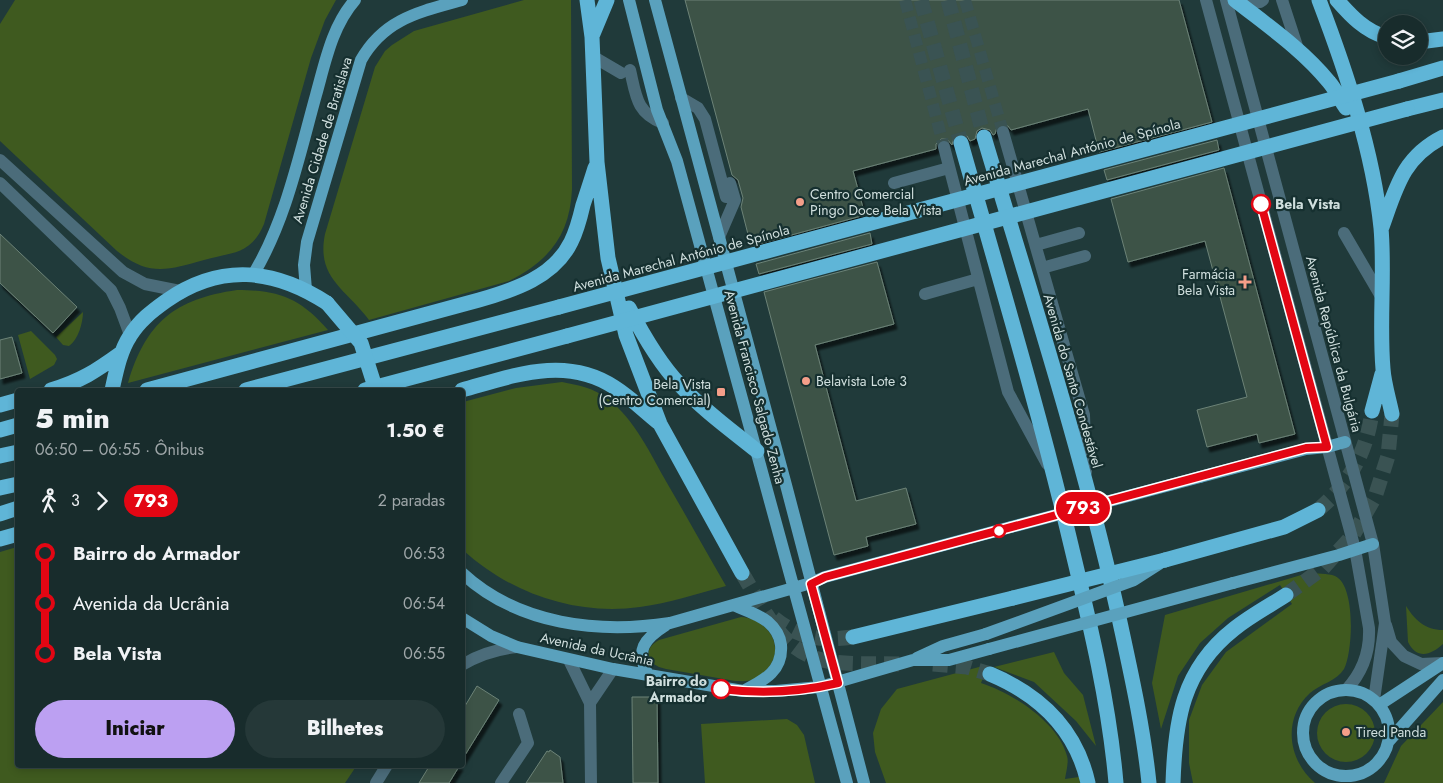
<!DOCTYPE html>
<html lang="pt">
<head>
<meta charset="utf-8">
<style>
	:root { --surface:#182c2c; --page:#253838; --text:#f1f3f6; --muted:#9fa7a9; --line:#364848; --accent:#bca0f2 }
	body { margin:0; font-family:Jost,sans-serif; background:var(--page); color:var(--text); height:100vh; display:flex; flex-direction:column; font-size:19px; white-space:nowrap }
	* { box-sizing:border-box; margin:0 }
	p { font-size:16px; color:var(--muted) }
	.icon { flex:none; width:28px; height:28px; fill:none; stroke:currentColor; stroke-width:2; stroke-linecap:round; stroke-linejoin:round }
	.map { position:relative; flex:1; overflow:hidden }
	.drawer { position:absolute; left:15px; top:388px; width:450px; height:380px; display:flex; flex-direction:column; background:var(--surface); border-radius:5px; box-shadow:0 2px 8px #0003,0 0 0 1px var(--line) }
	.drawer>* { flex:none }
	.badge { padding:0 10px; border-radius:16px; font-size:18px; line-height:32px }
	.fabs { position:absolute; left:1378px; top:15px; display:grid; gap:10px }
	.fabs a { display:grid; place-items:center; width:50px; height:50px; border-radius:50%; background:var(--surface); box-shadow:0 2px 8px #0003,0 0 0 1px var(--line); font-size:25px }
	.map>.badge { position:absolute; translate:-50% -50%; box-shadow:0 0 0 2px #fff }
	.legs { display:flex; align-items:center; gap:8px; height:55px; padding:0 20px; font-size:16px }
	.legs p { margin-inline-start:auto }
	.overview { display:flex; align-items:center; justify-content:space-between; height:85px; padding:0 20px }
	h1 { font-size:28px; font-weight:800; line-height:38px }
	.button { display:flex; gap:10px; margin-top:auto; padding:10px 20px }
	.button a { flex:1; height:58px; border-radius:30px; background:var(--accent); color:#111; font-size:20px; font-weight:800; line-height:58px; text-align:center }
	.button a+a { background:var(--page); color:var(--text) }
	ul { padding:0 20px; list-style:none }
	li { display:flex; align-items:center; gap:18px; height:50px; font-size:19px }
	li i { display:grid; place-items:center; width:8px; height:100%; margin:0 6px; background:currentColor }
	li i::after { content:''; width:12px; height:12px; margin:-6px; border:4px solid; border-radius:50%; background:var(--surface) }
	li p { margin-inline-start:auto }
	li:first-child i { background:linear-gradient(#0000 50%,currentColor 0) }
	li:last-child i { background:linear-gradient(currentColor 50%,#0000 0) }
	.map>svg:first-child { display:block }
	.green { fill:#3f5a1f }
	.building { fill:#3d5247; stroke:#6c8377; filter:url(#shadow) }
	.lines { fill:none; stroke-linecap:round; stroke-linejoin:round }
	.minor-tunnel { stroke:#3a5353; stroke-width:12; stroke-dasharray:12 6; stroke-linecap:butt }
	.highway-tunnel { stroke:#3a5353; stroke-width:15; stroke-dasharray:15 8; stroke-linecap:butt }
	.minor { stroke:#4b6c7a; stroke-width:12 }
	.major { stroke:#5aa1bd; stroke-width:12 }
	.highway { stroke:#5fb5d7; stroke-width:15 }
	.major-bridge { stroke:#5aa1bd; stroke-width:12 }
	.highway-bridge { stroke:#5fb5d7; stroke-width:15 }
	.line-1-casing { stroke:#fff; stroke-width:11 }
	.line-1 { stroke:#e30613; stroke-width:8 }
	.poi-dot { fill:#f49e89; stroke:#163030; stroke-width:2 }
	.stop-1-dot { fill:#fff; stroke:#e30613; stroke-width:2.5 }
	.labels { text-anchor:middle; stroke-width:4.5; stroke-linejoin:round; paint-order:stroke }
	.street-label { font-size:14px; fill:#d0dfde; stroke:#163030 }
	.poi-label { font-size:14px; fill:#d0dfde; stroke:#163030; text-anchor:start }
	.stop-label { font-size:14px; font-weight:bold; fill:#d0dfde; stroke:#163030; text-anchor:start }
</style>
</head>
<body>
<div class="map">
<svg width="1443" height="783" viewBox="0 0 1443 783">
	<defs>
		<filter id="shadow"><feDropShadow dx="3" dy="5" stdDeviation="1" flood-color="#0009"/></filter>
	</defs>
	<rect width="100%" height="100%" fill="#203a3a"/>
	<path class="green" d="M15 0H336L325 20 311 58 264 224C251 255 232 252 204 260 168 270 149 277 117 251L0 141V24Z
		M524 0H571L572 189C570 235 549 261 509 281L369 320C346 289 316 278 325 234L375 67 385 51 392 45 414 31Z
		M237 290C279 290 300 298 328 330L128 383C146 322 175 299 237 290Z
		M83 312C83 323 78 340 69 346L63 345 56 337Z
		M31 331 55 355 57 359 54 365 30 379 18 335Z
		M562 382C578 385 594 388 608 399 635 420 650 453 667 483 687 517 706 552 726 586 697 594 669 603 640 607 575 616 510 593 463 550V402L516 388Z
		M17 547 18 765H357L345 783H0V552Z
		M1308 573C1316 574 1328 573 1335 576 1356 585 1353 652 1344 669 1337 681 1320 684 1310 693 1282 719 1288 760 1315 783H1193L1189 763V720L1202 685 1226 652 1292 604 1280 585 1228 618 1200 643 1178 676 1161 729 1152 683 1165 615Z
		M1406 606C1415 620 1425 630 1443 630V644C1431 655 1417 660 1408 642Z
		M741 617C770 619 788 651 764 672 761 674 758 678 754 679 748 682 741 681 735 681L666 669 659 667 650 662C646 651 650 645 659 640Z
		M1054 652 1064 673 1083 695 1096 746 1076 721 1034 682 994 667Z
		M979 667 987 668 981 683C1012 693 1058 722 1067 756 1069 762 1066 772 1065 779L1079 777 1080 783H886L875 752 873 733 881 709 897 689Z
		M1443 702V783H1384L1401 746Z
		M1317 733a29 29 0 1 1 58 0a29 29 0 1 1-58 0Z
		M787 719 797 725 804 735 815 783H705L701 724Z"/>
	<path class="building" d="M685 0H1179L1212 122 1099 152 1088 109 1011 130 1008 126 1001 124 997 127 995 134 993 135 990 130 982 128 977 131 975 139 970 141 967 136 959 134 954 137 952 145 947 139H941L936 144V149L853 171 865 215 751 246 741 207 743 198 738 180 732 175Z
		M1217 140 1219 150 1107 180 1104 170Z
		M1224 168 1295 434 1259 443 1257 434 1207 447 1197 410 1247 397 1205 241 1128 262 1111 199Z
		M870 233 872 244 759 274 756 264Z
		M0 234 77 307 53 333 0 283Z
		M877 262 894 324 815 345 856 501 906 488 916 524 866 537 868 546 834 555 764 292Z
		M12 337 22 373 0 379V340Z
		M477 686 499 700 462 760V711Z
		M632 697H657L658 783H633Z
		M550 750 560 757 563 783H526L547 751 549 752Z
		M430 765H460L449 783H419Z"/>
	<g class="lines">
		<path class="minor-tunnel" d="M905 0 944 147
			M965 0 1003 132"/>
		<path class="highway-tunnel" d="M921 0 961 143
			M948 0 984 137
			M1318 510C1349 484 1367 452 1372 411
			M742 573C761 604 778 645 815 658 837 666 876 663 900 664
			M1286 595 1323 568 1353 535 1375 497 1388 456 1392 414
			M774 618C800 639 821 641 853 637
			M933 664 967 667 990 674"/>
		<path class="minor" d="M1206 0 1355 549 1369 628C1370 652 1363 672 1346 690
			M1226 0 1373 544 1385 623 1374 700
			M1282 0 1299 52
			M1239 3 1260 2 1263 0
			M592 56 621 73
			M630 70C636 95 636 113 663 123
			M681 98 698 108 705 119 726 197
			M1003 132 1084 415 1086 472
			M944 147 1008 392 1047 464
			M0 160 123 272 145 284 180 291
			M0 183 111 290 120 308 130 335
			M894 183 949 168
			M1344 233 1382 298
			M719 237 735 200 730 183
			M1036 245 1079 233
			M1042 268 1085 256
			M925 294 978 279
			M1386 625 1391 642 1404 656 1421 664 1443 663
			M569 660 590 703 591 783
			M462 665C480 654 497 649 517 647
			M590 703 613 669
			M376 783 387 765
			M501 783 528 743 519 714"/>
		<path class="major" d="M629 0 657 110 677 161 847 783
			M655 0 786 485 864 783
			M253 275C286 220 299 156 316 95 325 63 332 26 355 0
			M306 290 304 265 307 242 361 60C384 19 419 12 462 0
			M1200 477 1306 449 1327 447 1345 442
			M462 573C518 625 599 634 670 623L811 583 825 577 1011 527
			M1233 583 1339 555 1373 544
			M733 605C745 610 758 614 768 622 775 628 780 636 781 645 783 670 765 680 745 690
			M462 618 491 636 517 647 613 669 743 691H776L820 687 913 660H949L989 649
			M917 658 943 646 986 634
			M648 675C635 650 644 639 666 625
			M1303 733a43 43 0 1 1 86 0a43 43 0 1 1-86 0Z
			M1379 705 1443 663
			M1389 741 1443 680"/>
		<path class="highway" d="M587 0 592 37 597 162 608 258 626 335 660 424 742 573
			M1235 0C1268 26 1303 50 1329 82 1336 90 1340 100 1346 108
			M1319 0C1346 71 1373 151 1381 228 1385 274 1379 322 1383 369 1384 384 1389 399 1392 414
			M1337 0C1351 16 1365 31 1386 37
			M592 36 607 0
			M1419 42 1443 39
			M1399 81 1443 68
			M1407 109 1443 100
			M984 137C1031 295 1082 452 1118 613 1130 669 1143 725 1149 783
			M961 143C999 277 1039 410 1071 545 1090 624 1109 702 1116 783
			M1382 227C1396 188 1403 157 1443 137
			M629 308C643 335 659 363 680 385 703 410 731 430 757 451
			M51 390C81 381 96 371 121 353
			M112 390C116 372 120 351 130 336 139 321 152 311 166 301 220 263 273 268 327 303
			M147 390 479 300C514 290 554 277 571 242 577 230 580 218 583 205 587 193 591 181 595 168
			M246 390 559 307
			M365 390 567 336
			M462 390C513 376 565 355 614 387 630 397 644 411 659 423
			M0 405 18 400
			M1372 411 1382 374
			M0 430 18 425
			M0 456 18 452
			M0 488 18 484
			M0 514 18 508
			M0 539 18 534
			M1165 560 1284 527 1318 510
			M853 637 1013 598
			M990 674C1040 695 1076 729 1088 783
			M1173 783C1175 721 1182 670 1234 629 1250 616 1269 606 1286 595"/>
		<path class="major-bridge" d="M1011 527 1200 477
			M986 634 1134 580 1159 564
			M989 649 1233 583"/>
		<path class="highway-bridge" d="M327 303 361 343 376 390
			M559 307 1399 81
			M567 336 1407 109
			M1013 598 1165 560"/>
	</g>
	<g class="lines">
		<g class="line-1-casing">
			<path id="line-1" d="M721 689C760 694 800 692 838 683L811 584 825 577 1306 448 1327 447 1261 204"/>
		</g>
		<use href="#line-1" class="line-1"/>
	</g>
	<g class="poi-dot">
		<circle cx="800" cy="202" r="5"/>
		<path d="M1242.5 274.5h5v5h5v5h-5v5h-5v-5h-5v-5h5z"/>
		<circle cx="806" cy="381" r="5"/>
		<rect x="716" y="387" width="10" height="10" rx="2.5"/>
		<circle cx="1346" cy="732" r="5"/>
	</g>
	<g class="stop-1-dot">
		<circle cx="1261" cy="204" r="9"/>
		<circle cx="999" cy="531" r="6"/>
		<circle cx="721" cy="689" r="9"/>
	</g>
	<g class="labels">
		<g class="street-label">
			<text transform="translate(322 140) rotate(-73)" y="5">Avenida Cidade de Bratislava</text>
			<text transform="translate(1072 152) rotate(-15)" y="5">Avenida Marechal António de Spínola</text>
			<text transform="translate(681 258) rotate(-15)" y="5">Avenida Marechal António de Spínola</text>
			<text transform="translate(1334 344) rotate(75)" y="5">Avenida República da Bulgária</text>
			<text transform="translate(1073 381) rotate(74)" y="5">Avenida do Santo Condestável</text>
			<text transform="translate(755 387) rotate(75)" y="5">Avenida Francisco Salgado Zenha</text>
			<text transform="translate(597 649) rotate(12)" y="5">Avenida da Ucrânia</text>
		</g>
		<g class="poi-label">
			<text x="810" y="199">Centro Comercial<tspan x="810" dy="16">Pingo Doce Bela Vista</tspan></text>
			<text x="1235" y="279" text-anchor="end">Farmácia<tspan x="1235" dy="16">Bela Vista</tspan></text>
			<text x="816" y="386">Belavista Lote 3</text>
			<text x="711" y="389" text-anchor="end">Bela Vista<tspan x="711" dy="16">(Centro Comercial)</tspan></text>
			<text x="1356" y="737">Tired Panda</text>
		</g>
		<g class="stop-label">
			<text x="1275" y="209">Bela Vista</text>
			<text x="707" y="686" text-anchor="end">Bairro do<tspan x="707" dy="16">Armador</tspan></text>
		</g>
	</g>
</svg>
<div class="fabs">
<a><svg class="icon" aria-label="layers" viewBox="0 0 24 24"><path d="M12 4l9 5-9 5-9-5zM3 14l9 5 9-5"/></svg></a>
</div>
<b class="badge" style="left:1083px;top:508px;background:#e30613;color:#fff">793</b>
<section class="drawer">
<div class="overview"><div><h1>5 min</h1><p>06:50 – 06:55 · Ônibus</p></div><b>1.50 €</b></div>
<div class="legs"><svg class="icon" aria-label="walk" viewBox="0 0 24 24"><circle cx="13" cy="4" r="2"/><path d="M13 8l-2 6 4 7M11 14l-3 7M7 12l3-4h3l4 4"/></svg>3<svg class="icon" aria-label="forward" viewBox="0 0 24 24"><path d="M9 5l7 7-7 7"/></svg><b class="badge" style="background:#e30613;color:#fff">793</b><p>2 paradas</p></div>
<ul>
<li><i style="color:#e30613"></i><b>Bairro do Armador</b><p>06:53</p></li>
<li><i style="color:#e30613"></i><span>Avenida da Ucrânia</span><p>06:54</p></li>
<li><i style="color:#e30613"></i><b>Bela Vista</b><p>06:55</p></li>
</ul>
<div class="button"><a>Iniciar</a><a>Bilhetes</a></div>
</section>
</div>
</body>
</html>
